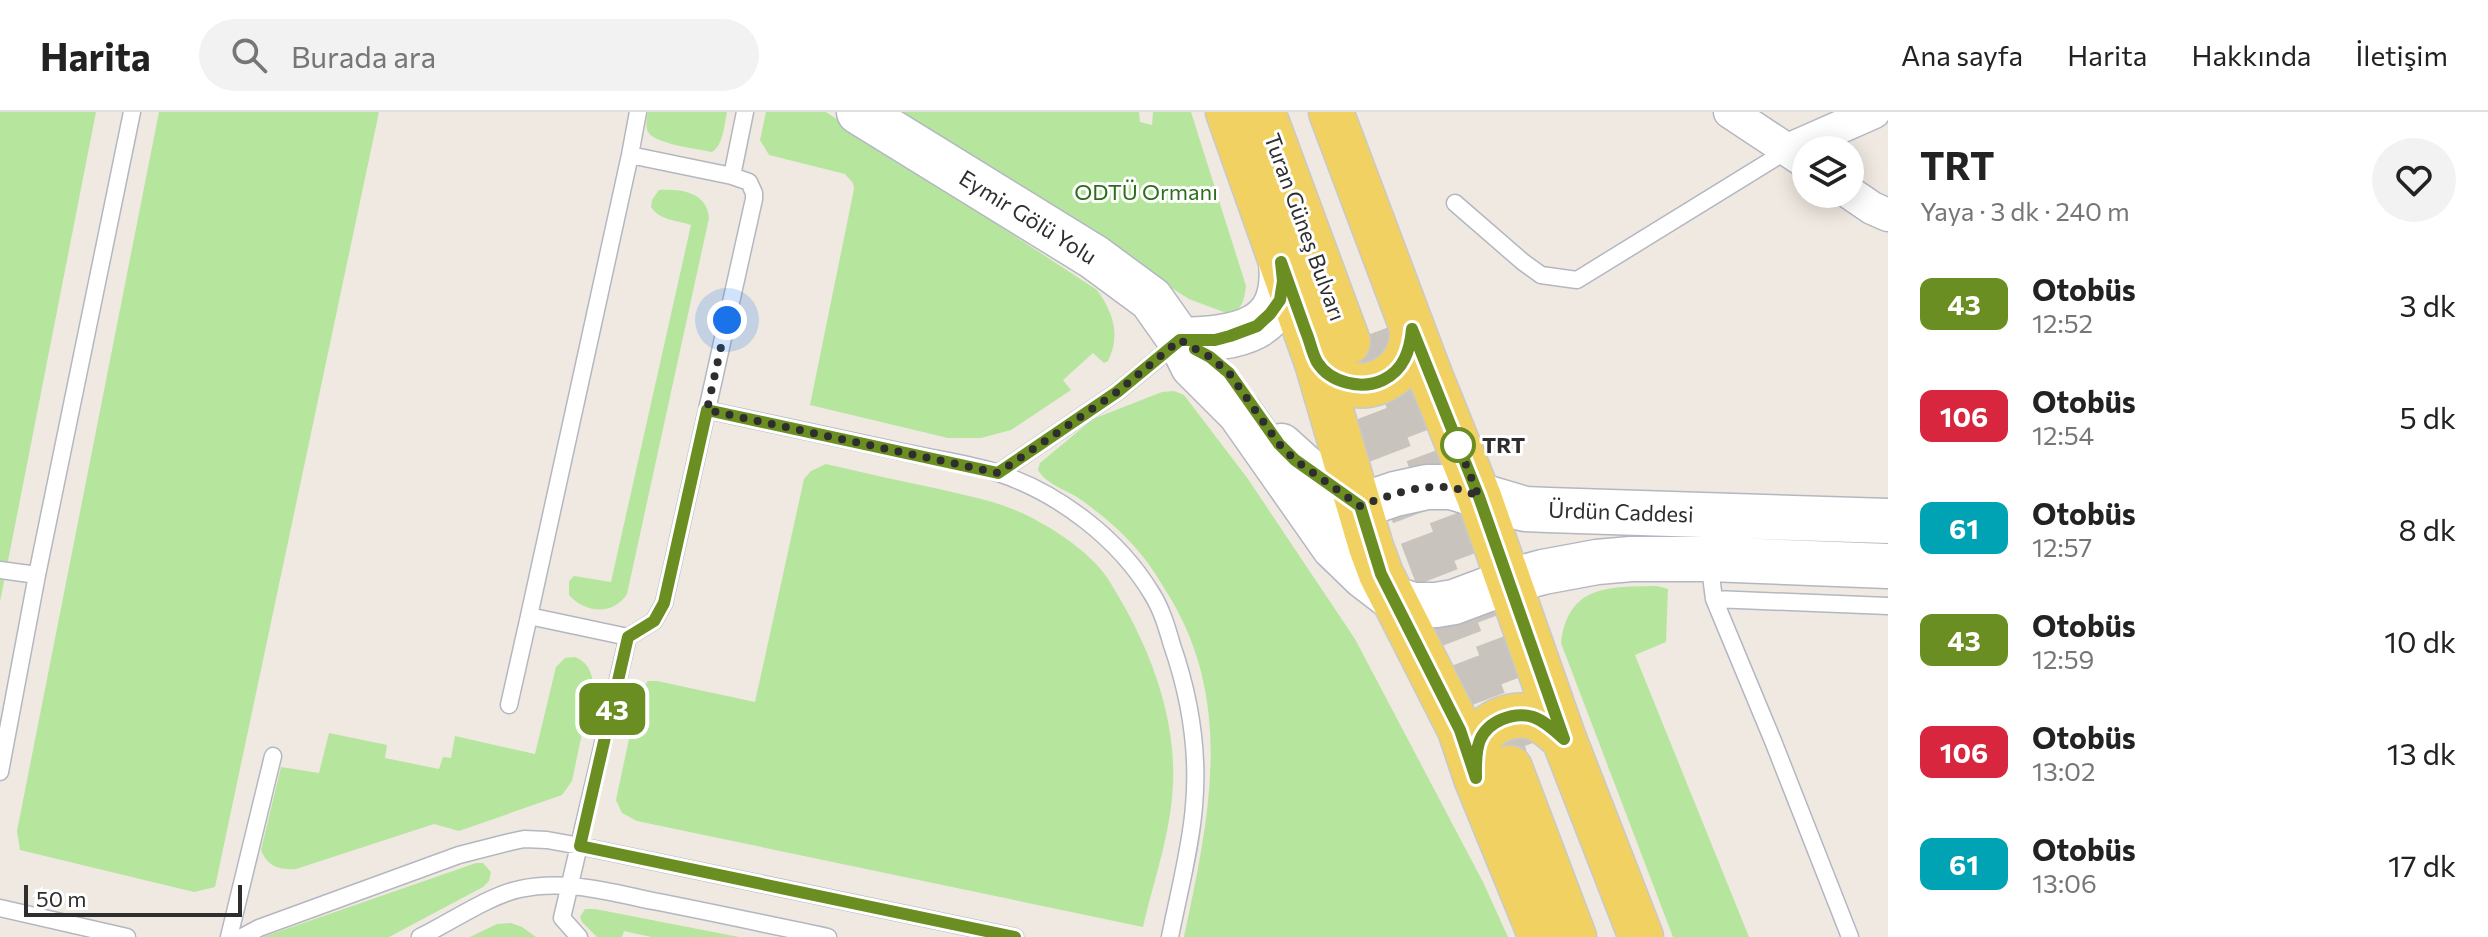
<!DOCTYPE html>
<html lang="tr">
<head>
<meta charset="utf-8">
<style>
	:root { --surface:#fff; --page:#f2f2f2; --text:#222; --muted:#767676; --line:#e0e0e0 }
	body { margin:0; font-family:Commissioner,sans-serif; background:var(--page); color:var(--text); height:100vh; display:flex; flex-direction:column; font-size:30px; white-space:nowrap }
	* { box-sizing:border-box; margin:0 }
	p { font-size:26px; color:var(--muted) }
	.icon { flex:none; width:44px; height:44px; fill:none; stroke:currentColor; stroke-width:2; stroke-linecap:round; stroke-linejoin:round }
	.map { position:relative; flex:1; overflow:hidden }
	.details { display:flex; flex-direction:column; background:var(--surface); width:600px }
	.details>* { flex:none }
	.badge { padding:0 16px; border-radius:12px; font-size:28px; line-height:52px }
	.buttons { position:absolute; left:1792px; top:24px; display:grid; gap:16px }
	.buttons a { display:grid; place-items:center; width:72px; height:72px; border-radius:50%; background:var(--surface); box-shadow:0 4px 20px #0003; font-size:40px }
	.scale { position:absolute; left:24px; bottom:20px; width:218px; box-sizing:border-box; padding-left:8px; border:4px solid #2e2e2e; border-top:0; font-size:22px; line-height:28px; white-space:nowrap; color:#2e2e2e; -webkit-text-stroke:6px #fff; paint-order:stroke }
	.you { position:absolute; width:40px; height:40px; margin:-20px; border:6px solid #fff; border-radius:50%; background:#1a73e8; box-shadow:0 0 0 12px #1a73e833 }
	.map>.badge { position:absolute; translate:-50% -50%; box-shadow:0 0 0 4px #fff }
	.round { display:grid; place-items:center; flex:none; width:84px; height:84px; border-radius:42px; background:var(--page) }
	.overview { display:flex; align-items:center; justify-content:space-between; height:136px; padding:0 32px }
	h1 { font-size:38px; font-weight:700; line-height:60px }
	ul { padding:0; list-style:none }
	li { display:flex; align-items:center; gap:24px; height:112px; padding:0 32px }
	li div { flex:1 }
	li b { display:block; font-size:30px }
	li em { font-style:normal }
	li .badge { min-width:88px; font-weight:700; text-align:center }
	header { display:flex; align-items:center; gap:48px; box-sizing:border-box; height:112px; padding:0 40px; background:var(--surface); border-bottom:2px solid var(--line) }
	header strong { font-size:38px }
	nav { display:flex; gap:44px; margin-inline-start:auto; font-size:28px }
	.search { width:560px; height:72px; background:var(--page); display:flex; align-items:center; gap:20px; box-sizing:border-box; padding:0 28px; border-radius:44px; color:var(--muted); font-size:30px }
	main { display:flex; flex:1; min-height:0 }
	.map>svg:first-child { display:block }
	.green { fill:#b6e59e }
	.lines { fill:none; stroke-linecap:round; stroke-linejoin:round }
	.primary-tunnel { stroke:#c8c4bd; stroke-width:44; stroke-dasharray:44 22; stroke-linecap:butt }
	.lane-casing { stroke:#b4b7c1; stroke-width:19 }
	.street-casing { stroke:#b4b7c1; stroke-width:35 }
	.secondary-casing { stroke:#b4b7c1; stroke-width:47 }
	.primary-casing { stroke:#c9c9c9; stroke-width:47 }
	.lane { stroke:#fff; stroke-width:16 }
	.street { stroke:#fff; stroke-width:32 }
	.secondary { stroke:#fff; stroke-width:44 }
	.primary { stroke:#f2d163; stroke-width:44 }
	.line-casing { stroke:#fff; stroke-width:18 }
	.line { stroke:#6b8e23; stroke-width:12 }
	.walk { stroke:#2e2e2e; stroke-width:8; stroke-dasharray:0 14.4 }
	.stop-dot { fill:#fff; stroke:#6b8e23; stroke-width:4 }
	.labels { text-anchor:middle; stroke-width:6; stroke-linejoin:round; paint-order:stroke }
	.park-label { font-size:22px; fill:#2c6e1b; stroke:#fff }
	.street-label { font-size:22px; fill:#2e2e2e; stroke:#fff }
	.stop-label { font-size:22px; font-weight:bold; fill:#2e2e2e; stroke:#fff; text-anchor:start }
</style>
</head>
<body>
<header>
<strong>Harita</strong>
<div class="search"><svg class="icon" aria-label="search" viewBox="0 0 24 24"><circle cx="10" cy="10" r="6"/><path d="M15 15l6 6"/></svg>Burada ara</div>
<nav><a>Ana sayfa</a><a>Harita</a><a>Hakkında</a><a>İletişim</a></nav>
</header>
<main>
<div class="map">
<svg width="1888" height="825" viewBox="0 0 1888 825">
	<rect width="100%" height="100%" fill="#efe9e1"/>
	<path class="green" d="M0 0H96L0 490Z
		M159 0H379L215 775 194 780 20 738 17 719Z
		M648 0H727C724 13 724 32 712 40 698 37 655 32 648 20 645 14 647 6 648 0Z
		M766 0H826L1097 178C1113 200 1121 223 1108 249L1104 251 1093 241 1063 268 1071 278 1011 318 981 326H948L810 293 854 77 853 71 845 62 769 43 760 28Z
		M895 0H1139L1140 10 1152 13 1153 0H1191L1246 174C1244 188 1243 197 1229 202L1189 187Z
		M659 78C681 77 707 80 709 106L627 482C613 504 585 501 569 483V469L574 464 611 470 691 113C677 108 660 109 651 95L652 88Z
		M1174 279 1184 283 1248 367 1355 527 1483 770 1508 825H1184C1208 710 1235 596 1171 487 1159 468 1149 450 1133 433 1117 415 1097 399 1077 385 1064 377 1046 372 1038 358L1040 351 1093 307 1162 280Z
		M826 352C864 361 901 369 939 377 964 383 991 388 1015 398 1044 410 1075 430 1096 452 1106 462 1113 475 1120 487 1152 542 1176 607 1173 672 1171 720 1154 768 1143 815L637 709 622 701 616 688 639 580 648 569H657L755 590 804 367 811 359Z
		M1657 474 1668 477 1666 530 1635 543 1749 825H1673L1561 531C1568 472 1610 475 1657 474Z
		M575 545C587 550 590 557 593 569L572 669 562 683 459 719 434 712 296 757C279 758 268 755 261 738L281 655 319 661 329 621 387 633 385 646 439 657 443 645 451 646 455 624 535 642 556 555 565 546Z
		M476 751H483L491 760 489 769 483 775 389 825H263Z
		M585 797H595L739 825H651L624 819 622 825H597L582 810 580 805Z
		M511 811 522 815 536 825H470L497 812Z"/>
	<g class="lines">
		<path class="primary-tunnel" d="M1381 218 1540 643
			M1351 239 1506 646"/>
		<g class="lane-casing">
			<path id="lane" d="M630 43 638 0
				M1455 91 1523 150 1541 163 1577 168 1788 38
				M707 298C773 312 838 326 903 340 934 347 968 351 998 361 1059 381 1119 427 1152 482 1162 498 1167 516 1172 533 1190 585 1199 638 1194 694 1191 735 1178 784 1170 825
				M998 361 1117 280 1178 230
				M1709 448 1714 487 1773 629 1850 825
				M0 458 37 463
				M1714 487 1888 494
				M628 525 529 504 630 43 732 64
				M509 593 529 504
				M0 660 37 463 132 0
				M0 796 127 825
				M229 825 273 644
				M242 825 259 816 459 743 510 730 524 727 547 728 580 734 1015 825
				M420 825C449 811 490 783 520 777 564 767 610 780 653 789 711 800 769 813 828 825
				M579 825 562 806 628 525 654 509 664 491 754 87V81L749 70 732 64 745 0"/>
		</g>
		<g class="street-casing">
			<path id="street" d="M1730 0 1804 49
				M1788 38 1874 0
				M1850 81 1872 96 1888 103"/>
		</g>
		<g class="secondary-casing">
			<path id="secondary" d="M859 0 1094 145 1151 187 1180 228 1193 254 1240 301 1334 435 1364 464 1394 487 1414 493H1436L1454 490 1510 469 1543 460 1597 450 1631 447H1709L1888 454
				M1180 228C1237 226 1288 221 1281 150
				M1281 334 1313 363 1360 394 1395 382 1427 375H1451L1525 397 1548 398 1888 409"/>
		</g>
		<g class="primary-casing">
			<path id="primary" d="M1228 0 1317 251 1371 435 1381 462 1460 618 1476 666 1541 825
				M1263 0 1348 230
				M1331 0 1428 258 1479 385 1564 627 1641 825
				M1317 251C1328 260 1337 268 1350 272 1375 279 1403 261 1410 236 1412 230 1412 223 1412 217
				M1510 656 1574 825
				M1476 666C1476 653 1475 640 1480 628 1488 608 1514 600 1533 605 1545 609 1555 619 1564 627"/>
		</g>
		<use href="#lane" class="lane"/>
		<use href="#street" class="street"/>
		<use href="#secondary" class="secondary"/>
		<use href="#primary" class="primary"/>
	</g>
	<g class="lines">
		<g class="line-casing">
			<path id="line" d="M1015 825 580 734 628 525 654 509 664 491 707 298 998 361 1117 280 1180 228H1215L1230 224 1257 214 1270 202 1280 188 1283 169 1281 150C1289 173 1298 197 1306 220 1310 229 1312 241 1317 250 1330 271 1362 278 1383 268 1404 258 1410 238 1412 217L1479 385 1564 627C1555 619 1545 609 1533 605 1514 599 1488 609 1480 628 1475 640 1476 653 1476 666L1460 618 1381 462 1360 394 1295 348 1279 332 1229 261 1210 245 1195 237"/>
		</g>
		<use href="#line" class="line"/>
		<path class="walk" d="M727 208 707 298 998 361 1117 280 1180 228 1210 245 1229 261 1279 332 1295 348 1360 394C1398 380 1440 364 1479 385L1458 333"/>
	</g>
	<circle class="stop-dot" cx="1458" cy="333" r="16"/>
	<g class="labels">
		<g class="park-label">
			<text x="1146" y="88">ODTÜ Ormanı</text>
		</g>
		<g class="street-label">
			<text transform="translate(1028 105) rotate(32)" y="8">Eymir Gölü Yolu</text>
			<text transform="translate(1305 115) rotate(70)" y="8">Turan Güneş Bulvarı</text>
			<text transform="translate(1621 400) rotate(2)" y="8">Ürdün Caddesi</text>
		</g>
		<g class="stop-label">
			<text x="1482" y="341">TRT</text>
		</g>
	</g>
</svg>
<div class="buttons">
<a><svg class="icon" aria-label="layers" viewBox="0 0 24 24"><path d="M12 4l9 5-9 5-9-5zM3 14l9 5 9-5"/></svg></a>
</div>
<div class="scale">50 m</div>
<div class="you" style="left:727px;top:208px"></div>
<b class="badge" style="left:612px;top:597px;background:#6b8e23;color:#fff">43</b>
</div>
<section class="details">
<div class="overview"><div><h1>TRT</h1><p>Yaya · 3 dk · 240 m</p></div><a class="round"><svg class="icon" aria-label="heart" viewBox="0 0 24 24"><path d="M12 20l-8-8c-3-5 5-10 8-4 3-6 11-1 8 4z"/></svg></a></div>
<ul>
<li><span class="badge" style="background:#6b8e23;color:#fff">43</span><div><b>Otobüs</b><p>12:52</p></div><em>3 dk</em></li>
<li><span class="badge" style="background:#d7263d;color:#fff">106</span><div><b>Otobüs</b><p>12:54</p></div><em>5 dk</em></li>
<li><span class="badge" style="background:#00a3b4;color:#fff">61</span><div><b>Otobüs</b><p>12:57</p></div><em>8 dk</em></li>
<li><span class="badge" style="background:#6b8e23;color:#fff">43</span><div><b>Otobüs</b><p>12:59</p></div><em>10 dk</em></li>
<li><span class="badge" style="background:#d7263d;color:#fff">106</span><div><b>Otobüs</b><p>13:02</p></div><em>13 dk</em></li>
<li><span class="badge" style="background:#00a3b4;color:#fff">61</span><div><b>Otobüs</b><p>13:06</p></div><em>17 dk</em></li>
</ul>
</section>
</main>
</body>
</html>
